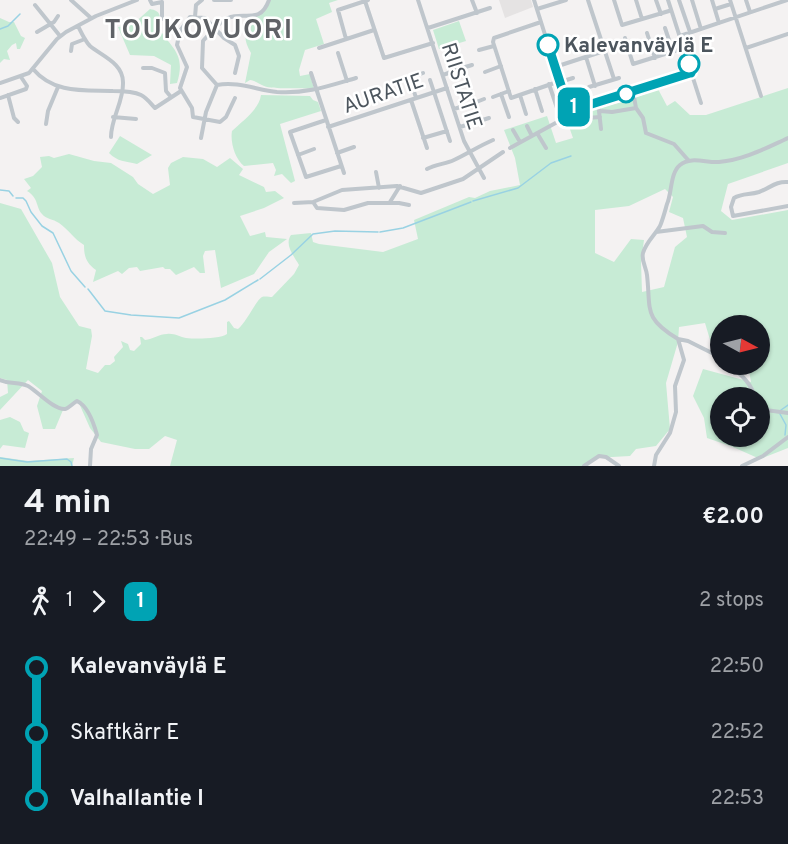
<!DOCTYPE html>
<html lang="en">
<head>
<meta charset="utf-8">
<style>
	:root { --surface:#171b24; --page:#242831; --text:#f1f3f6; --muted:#9ea1a6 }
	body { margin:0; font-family:Overpass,sans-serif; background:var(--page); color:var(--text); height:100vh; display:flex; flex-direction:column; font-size:22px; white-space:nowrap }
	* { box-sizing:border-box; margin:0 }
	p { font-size:20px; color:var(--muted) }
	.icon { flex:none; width:33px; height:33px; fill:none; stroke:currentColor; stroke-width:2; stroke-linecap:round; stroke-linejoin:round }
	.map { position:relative; height:466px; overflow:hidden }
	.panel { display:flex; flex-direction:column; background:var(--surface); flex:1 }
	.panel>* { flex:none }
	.badge { padding:0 12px; border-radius:9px; font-size:21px; line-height:39px }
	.needle { width:39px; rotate:97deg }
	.fabs { position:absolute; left:710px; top:315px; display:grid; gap:12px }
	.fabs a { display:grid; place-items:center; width:60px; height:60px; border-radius:50%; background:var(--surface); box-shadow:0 2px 4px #0004; font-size:30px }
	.map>.badge { position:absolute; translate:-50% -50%; box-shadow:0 0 0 3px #fff }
	.legs { display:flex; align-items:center; gap:9px; height:66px; padding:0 24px; font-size:20px }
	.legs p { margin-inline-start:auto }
	.headline { display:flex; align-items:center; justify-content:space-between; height:102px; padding:0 24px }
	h1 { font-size:33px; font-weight:700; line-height:45px }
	ul { padding:0 24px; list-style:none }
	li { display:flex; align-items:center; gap:21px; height:66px; font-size:22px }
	li i { display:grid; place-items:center; width:9px; height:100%; margin:0 8px; background:currentColor }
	li i::after { content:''; width:15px; height:15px; margin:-8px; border:4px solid; border-radius:50%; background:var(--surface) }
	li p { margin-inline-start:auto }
	li:first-child i { background:linear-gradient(#0000 50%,currentColor 0) }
	li:last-child i { background:linear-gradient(currentColor 50%,#0000 0) }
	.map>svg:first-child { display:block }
	.education { fill:#e5e3e3 }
	.green { fill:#c7ebd5; fill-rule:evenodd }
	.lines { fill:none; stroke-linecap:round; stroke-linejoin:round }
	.stream { stroke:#99d2e3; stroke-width:1.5 }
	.minor { stroke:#bfc6cc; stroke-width:4 }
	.line-1-casing { stroke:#fff; stroke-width:14 }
	.line-1 { stroke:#00a3b4; stroke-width:9 }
	.stop-1-dot { fill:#fff; stroke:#00a3b4; stroke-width:3 }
	.labels { text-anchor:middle; stroke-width:5; stroke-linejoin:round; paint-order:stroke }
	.stop-label { font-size:21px; font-weight:bold; fill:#4c555d; stroke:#fff; text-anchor:start }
	.street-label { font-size:21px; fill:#4c555d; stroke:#fff }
	.district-label { font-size:27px; font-weight:bold; letter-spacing:1.5px; fill:#5f6266; stroke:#fff }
</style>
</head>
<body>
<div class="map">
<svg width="788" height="466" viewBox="0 0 788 466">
	<rect width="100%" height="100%" fill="#f4f2f2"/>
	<path class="education" d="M499 0H531L533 7 505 18Z"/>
	<path class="green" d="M270 0H338L329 3 332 12 316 19 324 44 305 50 299 70 300 76 310 74 314 89C300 87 274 90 264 86 259 84 256 81 250 80L245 83 251 53C235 27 257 19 270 0Z
		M150 9C155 10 159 11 160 17L156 23C169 48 187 51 177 83L170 84 171 65 154 56 130 55 118 27 132 25Z
		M0 18 9 22H14L21 36 25 38 20 49H17L16 43 12 45 7 51 10 60 4 59 0 63Z
		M459 21 466 41 439 49 433 30Z
		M788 88V163L728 184 721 211 732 220 788 210V448L760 459 733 447 707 438 704 418 693 396 703 369 751 382 748 365 759 364V326H720V348L711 343 705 323 679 327 678 342 666 383 670 429 656 446 636 449 630 456 594 458 588 466H170L177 440 165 436 149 449H135L101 442 90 428 78 401 63 410 55 429H43L37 406 42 391 28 380 0 410V397L8 393 7 380 0 378V203L21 209 52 263 60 297 79 326 91 329 92 336 86 369 98 373 105 365H110L115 361 114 357 123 347 121 341 128 344 130 350 134 351 141 344 140 337H142L145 340C153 339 159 334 167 334 174 333 180 337 186 338 195 339 220 339 227 334V322L229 321 234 328 238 329C246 323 257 299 262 297 265 296 269 297 272 297L294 274 299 265C294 256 284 245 291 235L311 233 313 242 319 244 383 252 418 239 414 220 469 197 475 198 490 191 520 185 515 158 504 130 547 116 556 143 573 138 565 115 627 101 658 89 667 106 675 101 690 115H706ZM665 189 673 197 669 212 683 218 687 237 675 247 664 287 642 292 641 262 644 240 631 239 614 262 595 253V210L629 206ZM720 398H759V436H720Z
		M261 95 310 96 313 100 318 102 321 111 280 124 294 177 295 181 291 183 282 174 274 176 276 170 273 163 244 166C235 159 230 142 232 131 242 121 259 110 261 95Z
		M120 136 152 155 137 164C125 161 118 162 109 153Z
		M69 154 94 161 111 163 133 177 138 184 153 194 170 185 168 168 171 163 183 157 203 159 217 167 230 158 243 169 239 175 264 187 266 192 275 191 284 198 264 208 240 216 250 236 265 232 266 237 287 239 269 252 254 274 221 288 215 250 205 251 203 256 205 273H200L194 267 176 275 170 269H165L163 267 140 271 137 267 129 268 122 274 118 271 93 282 96 270C86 263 84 256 84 245 74 239 68 229 59 223 53 219 46 219 42 214 36 208 39 198 27 191L31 188 24 179 33 176 42 167 40 157 49 156 54 158Z
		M10 417 20 422 24 431 29 433 25 448 3 445 0 449V420Z
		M0 457 28 461 74 458 72 466H0Z"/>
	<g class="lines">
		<path class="stream" d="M0 29 8 26 20 14
			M0 190 9 191 13 196
			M16 198H23L26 201 31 212 42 226 53 233 71 271 85 287
			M473 201 518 188 551 163 571 156
			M380 232 403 228 471 202
			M260 279 291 255 313 234 335 231 378 232
			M88 289 105 311 131 315 179 318 225 300 258 280
			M781 410 788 405
			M780 414 786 425 785 435
			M0 458 27 462 67 459 71 462 72 466"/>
		<path class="minor" d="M71 0 91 18
			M150 0 152 4 162 2V18L180 31 177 45 187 67 180 88 192 108 193 117 220 122 226 117 235 98
			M214 0H231
			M368 0 365 1 384 58 433 43
			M418 0 464 141 484 178
			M472 0 477 13
			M534 0 567 104 571 108 582 107 691 73
			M588 0 614 79
			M614 0 622 25 669 11
			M636 0 642 19
			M656 0 661 14
			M668 0 701 103
			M679 0 690 32
			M692 0 701 29
			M712 0 719 23
			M730 0 761 96
			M746 0 750 12
			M35 5 60 36
			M537 9 566 0
			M715 9 731 4
			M195 17 196 5 202 0
			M541 22 494 38 493 42 511 98 560 81
			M78 26C81 32 85 41 90 46 102 56 123 63 123 82 124 101 111 118 111 137
			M428 28 490 8
			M665 28 673 52
			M180 31 190 17 205 18 224 38 235 45 239 56 235 73
			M37 32 54 22 58 16
			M647 33 655 58
			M680 36 787 0
			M625 38 633 64 684 48
			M346 39 338 10 365 1
			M319 48 374 30
			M746 48 788 34
			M479 50 494 46
			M71 51 72 44 85 39
			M338 53 347 81
			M586 57 595 86
			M555 67 604 51
			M143 68H152L165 73 166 91 171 97
			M462 68 472 65
			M33 69C54 94 84 90 113 91 122 91 133 91 141 95 147 98 151 104 155 108L181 91
			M485 72 501 66
			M311 73 344 173
			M443 75 462 68 474 103 454 109
			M430 80 450 141
			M560 82 573 78
			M0 83 29 73 57 39 66 32 96 16 137 0
			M549 84 557 108
			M217 85C238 81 257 90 277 92 307 94 328 86 356 78
			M217 85 202 68 203 41C210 33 219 22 228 18 245 11 260 25 269 0
			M589 87 619 78
			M535 89 542 111
			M633 91 636 108 643 118 646 133 674 144 689 161
			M501 94 509 117
			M8 95 14 118 18 122
			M520 95 526 114
			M493 97 509 91
			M565 97 579 92
			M0 98 26 89 27 86 21 77
			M416 98 410 78 423 73
			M411 100 427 148
			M598 102 601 129
			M474 103 484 99
			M600 111 612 112 636 108
			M113 117 136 119
			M326 120 290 132 306 177 341 166
			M46 124 48 111 58 87
			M527 126 532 136
			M328 127 447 88
			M460 127 489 118
			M513 130 520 142
			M537 133 546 148
			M201 138 206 112 217 85
			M423 138 447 131
			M510 148 561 120 600 117
			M337 153 354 147
			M298 155 314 149
			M427 169C436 164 446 164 454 160 467 154 479 146 493 140
			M376 172 379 188
			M788 182C776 181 770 188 759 192 750 195 742 193 734 198L731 207 733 216 788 206
			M313 202 317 208 344 210 368 203H399L409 205
			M390 202 400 186
			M294 203 313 202 342 190 397 186 421 193 463 179 503 152
			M656 232 703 226 712 232 725 233
			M678 339 688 341 720 357
			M727 364C739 372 752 384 755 398
			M0 380C9 384 20 382 28 386 37 391 54 410 65 409 69 408 73 403 77 401 88 406 94 424 97 435L91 449 90 466
			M759 409 788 413
			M584 466 599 456 606 457 619 466
			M654 466 656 455 670 433 676 412 675 386 684 360 678 339C643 318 651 310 647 275 646 267 641 260 643 253 646 242 655 235 660 226 663 219 665 211 667 204 672 193 670 173 680 165 691 156 706 163 719 162 744 160 766 148 788 138
			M742 466 763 456 788 437"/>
	</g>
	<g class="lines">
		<g class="line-1-casing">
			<path id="line-1" d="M548 45 567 104 571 108 582 107 690 73H691L689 64"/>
		</g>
		<use href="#line-1" class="line-1"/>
	</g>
	<g class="stop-1-dot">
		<circle cx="548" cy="45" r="10"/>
		<circle cx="689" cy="64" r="10"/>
		<circle cx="626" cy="94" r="8"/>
	</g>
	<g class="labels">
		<g class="stop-label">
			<text x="564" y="52">Kalevanväylä E</text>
		</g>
		<g class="street-label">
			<text transform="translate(462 86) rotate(72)" y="7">RIISTATIE</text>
			<text transform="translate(383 93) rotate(-19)" y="7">AURATIE</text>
		</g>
		<g class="district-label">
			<text x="199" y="38">TOUKOVUORI</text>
		</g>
	</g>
</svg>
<div class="fabs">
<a><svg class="needle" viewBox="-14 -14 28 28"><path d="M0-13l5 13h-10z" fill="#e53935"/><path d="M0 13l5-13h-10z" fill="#9ea1a6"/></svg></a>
<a><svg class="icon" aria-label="locate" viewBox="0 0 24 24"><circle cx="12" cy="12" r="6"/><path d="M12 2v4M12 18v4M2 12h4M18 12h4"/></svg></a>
</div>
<b class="badge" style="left:574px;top:107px;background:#00a3b4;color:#fff">1</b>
</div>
<section class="panel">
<div class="headline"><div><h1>4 min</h1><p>22:49 – 22:53 · Bus</p></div><b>€2.00</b></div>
<div class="legs"><svg class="icon" aria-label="walk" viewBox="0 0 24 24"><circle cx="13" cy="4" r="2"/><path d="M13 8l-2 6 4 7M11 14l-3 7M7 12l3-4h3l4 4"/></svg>1<svg class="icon" aria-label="forward" viewBox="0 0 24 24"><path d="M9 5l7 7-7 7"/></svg><b class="badge" style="background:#00a3b4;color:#fff">1</b><p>2 stops</p></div>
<ul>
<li><i style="color:#00a3b4"></i><b>Kalevanväylä E</b><p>22:50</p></li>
<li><i style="color:#00a3b4"></i><span>Skaftkärr E</span><p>22:52</p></li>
<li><i style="color:#00a3b4"></i><b>Valhallantie I</b><p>22:53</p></li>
</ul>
</section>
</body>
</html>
